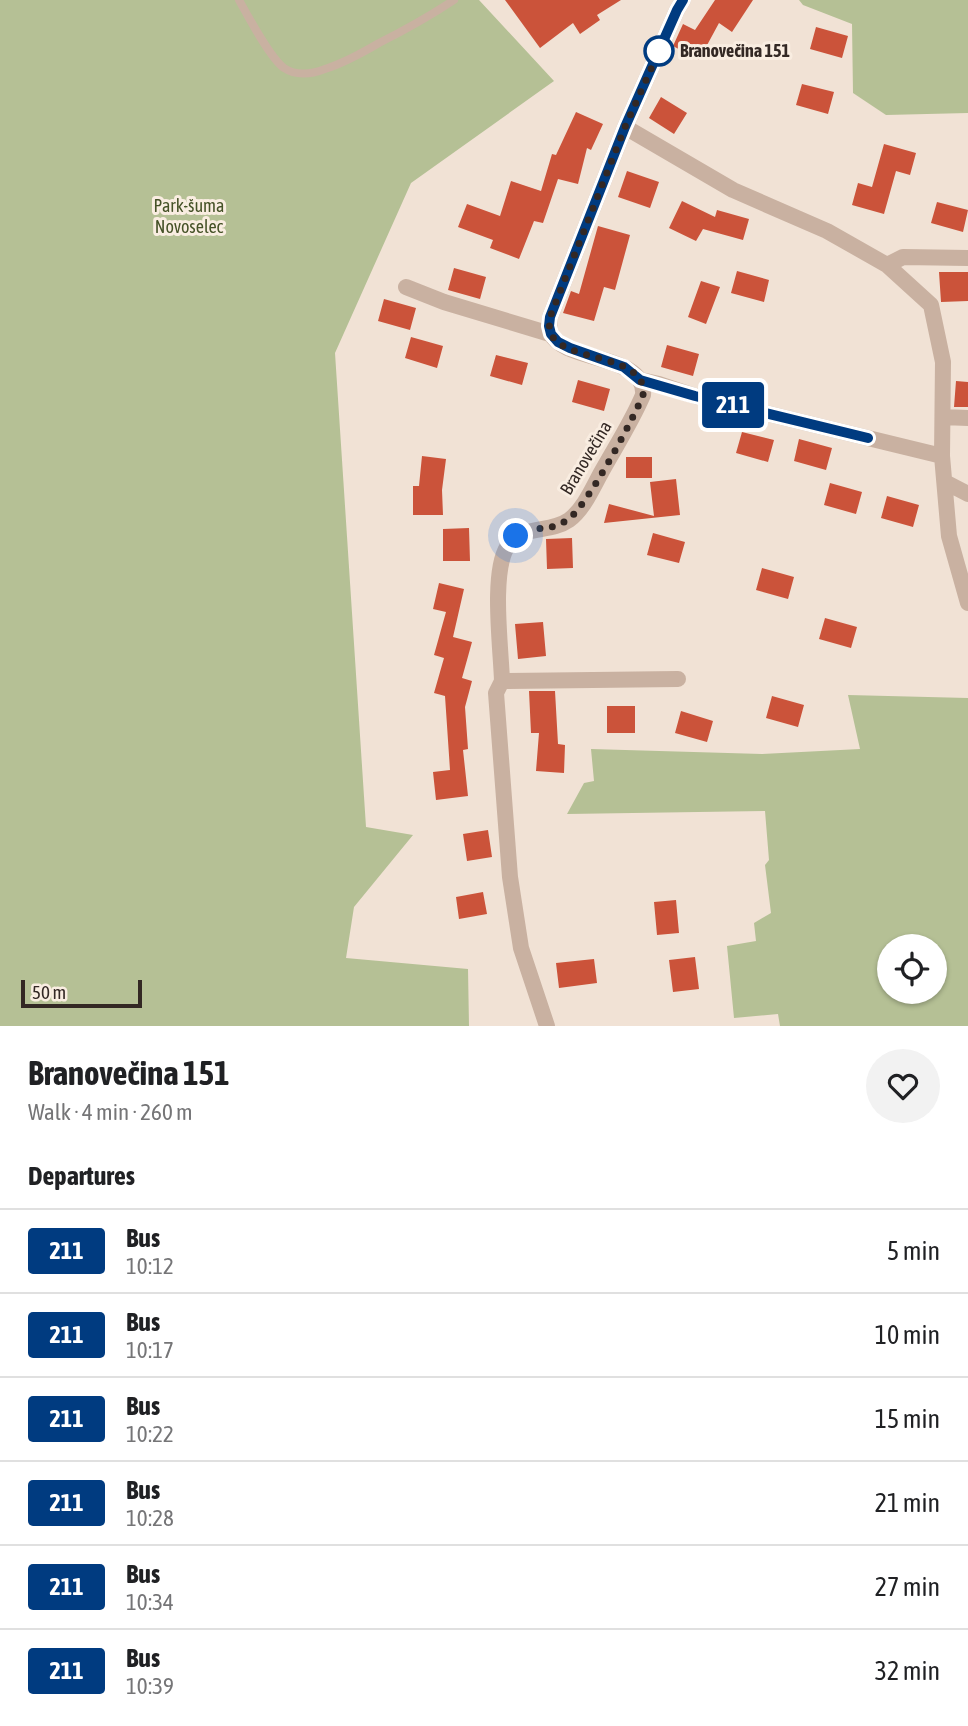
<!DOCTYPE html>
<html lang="en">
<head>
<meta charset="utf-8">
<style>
	:root { --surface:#fff; --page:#f2f2f2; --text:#202124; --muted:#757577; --line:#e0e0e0 }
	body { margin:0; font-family:"Asap Condensed",sans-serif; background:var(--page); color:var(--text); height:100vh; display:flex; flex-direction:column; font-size:26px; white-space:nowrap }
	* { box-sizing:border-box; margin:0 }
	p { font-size:23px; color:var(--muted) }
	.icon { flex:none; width:38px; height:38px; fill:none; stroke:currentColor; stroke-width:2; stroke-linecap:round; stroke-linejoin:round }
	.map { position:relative; height:1026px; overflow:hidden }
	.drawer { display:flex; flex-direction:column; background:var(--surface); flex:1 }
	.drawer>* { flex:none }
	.badge { padding:0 14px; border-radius:5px; font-size:24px; line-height:46px }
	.controls { position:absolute; left:877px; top:934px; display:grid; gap:14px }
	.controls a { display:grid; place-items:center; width:70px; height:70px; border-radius:50%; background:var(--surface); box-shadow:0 2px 5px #0004; font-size:35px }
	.scale { position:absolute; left:21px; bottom:18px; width:121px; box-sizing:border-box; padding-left:7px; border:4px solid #332824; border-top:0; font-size:19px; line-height:24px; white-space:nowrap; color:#332824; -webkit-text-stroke:5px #f9ede1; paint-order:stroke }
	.you { position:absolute; width:35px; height:35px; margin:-18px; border:5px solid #fff; border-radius:50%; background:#1a73e8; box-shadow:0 0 0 10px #1a73e833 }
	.map>.badge { position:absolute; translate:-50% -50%; box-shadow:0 0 0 4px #fff }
	h2 { padding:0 28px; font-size:26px; line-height:63px }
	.round { display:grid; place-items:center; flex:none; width:74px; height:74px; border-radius:37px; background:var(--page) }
	.overview { display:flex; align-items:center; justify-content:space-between; height:119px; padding:0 28px }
	h1 { font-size:33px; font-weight:700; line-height:52px }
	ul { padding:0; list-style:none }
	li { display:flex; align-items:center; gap:21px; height:84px; padding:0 28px; border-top:2px solid var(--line) }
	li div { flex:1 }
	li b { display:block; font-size:26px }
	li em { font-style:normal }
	li .badge { min-width:77px; font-weight:700; text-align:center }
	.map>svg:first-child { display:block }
	.green { fill:#b5c095; fill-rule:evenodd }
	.building { fill:#cb533a }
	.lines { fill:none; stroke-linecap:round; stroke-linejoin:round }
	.service { stroke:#c9b1a1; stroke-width:8 }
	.minor { stroke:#c9b1a1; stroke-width:16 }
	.line-casing { stroke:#fff; stroke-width:16 }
	.line { stroke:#003b80; stroke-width:10 }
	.walk { stroke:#332824; stroke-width:7; stroke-dasharray:0 12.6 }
	.stop-dot { fill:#fff; stroke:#003b80; stroke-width:3.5 }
	.labels { text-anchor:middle; stroke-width:6; stroke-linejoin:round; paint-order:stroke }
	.stop-label { font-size:18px; font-weight:bold; fill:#332824; stroke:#f9ede1; text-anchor:start }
	.park-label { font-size:18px; fill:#455227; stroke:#f9ede1 }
	.street-label { font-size:18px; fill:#332824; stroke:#f9ede1 }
</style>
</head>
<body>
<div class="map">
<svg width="968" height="1026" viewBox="0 0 968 1026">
	<rect width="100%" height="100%" fill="#f1e2d5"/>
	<path class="green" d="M0 0H479L554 81 411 183 335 353 366 827 413 835 354 907 346 958 468 969 469 1026H0Z
		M799 0H968V113L886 115 853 93 852 24 803 5Z
		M848 695 968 698V1026H780L778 1014 734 1018 727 946 756 941 754 923 771 913 765 865 769 860 765 811 567 814 584 783 594 781 591 749 762 754 860 749ZM889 947H934V992H889Z"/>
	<path class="building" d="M505 0H621L597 15 600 20 580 34 573 23 540 48Z
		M715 0H753L732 32 719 23 699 60 673 46 683 24 695 30Z
		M816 27 848 36 842 58 810 49Z
		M802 84 834 92 828 114 796 105Z
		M661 97 687 113 674 134 649 118Z
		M576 112 603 124 591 150 587 148 578 184 558 179 543 223 534 221 519 259 490 248 493 240 458 227 467 204 500 216 511 181 541 191 552 154 556 155Z
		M884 144 916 153 910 175 896 171 884 214 852 205 858 183 872 187Z
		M627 171 659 182 650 208 618 197Z
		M682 201 715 217 717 210 749 219 743 240 703 229 696 241 669 228Z
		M937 202 968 210 963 232 931 223Z
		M598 226 630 235 615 290 604 287 594 321 563 313 571 291 579 294Z
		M454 268 486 277 480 299 448 290Z
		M737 271 769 280 764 302 731 293Z
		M939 272H968V301L941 302Z
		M701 281 720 287 706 324 688 317Z
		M384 299 416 308 410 330 378 321Z
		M411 337 443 346 437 368 405 358Z
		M667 345 699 354 693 376 661 367Z
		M496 355 528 363 522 385 490 376Z
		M578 380 610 389 604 411 572 402Z
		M956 381 968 382V407H954Z
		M742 432 774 440 768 462 736 453Z
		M799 439 832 448 826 470 794 461Z
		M422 456 446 459 442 490 443 515H413V486H419Z
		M626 457H652V478H626Z
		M676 479 680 515 604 523 609 504 654 516 650 482Z
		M830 483 862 492 856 514 824 505Z
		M887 496 919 505 913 527 881 518Z
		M469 528 470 561H443V529Z
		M653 533 685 542 679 563 647 555Z
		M572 538 573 568 547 569 546 539Z
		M762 568 794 577 788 599 756 590Z
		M439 583 464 589 453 637 472 642 462 678 472 681 465 707 468 749 463 750 468 796 436 800 433 772 450 770 445 696 434 693 444 658 434 655 446 612 433 609Z
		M825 618 857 627 851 648 819 639Z
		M543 622 546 656 518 659 515 624Z
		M529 691H555L558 744 565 745 564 773 536 771 539 733H531Z
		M772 696 804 705 798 727 766 718Z
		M607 706H635V733H607Z
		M681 711 713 721 707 742 675 733Z
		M488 830 492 857 467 861 463 834Z
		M483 892 487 914 459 919 456 897Z
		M676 900 679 933 657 935 654 902Z
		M695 957 699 989 673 992 669 960Z
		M594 959 597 983 559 988 556 963Z"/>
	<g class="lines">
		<path class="service" d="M239 0C248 16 270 58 284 68 296 76 312 74 325 69 344 63 362 53 379 43 405 30 430 16 454 0"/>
		<path class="minor" d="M625 127 733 190 827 231 887 265 931 305 943 362 942 456 949 536 968 603
			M887 265 903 257 968 258
			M406 287 444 302 550 334
			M641 380 659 384 695 396 942 456
			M943 417 968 418
			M945 482 968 494
			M502 681 678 679
			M547 1026 521 948 510 877 496 693 502 681C501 648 491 574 507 547 521 524 549 534 569 520 584 509 593 487 602 471 616 446 632 421 643 395 647 354 564 362 551 334 548 329 550 322 550 317L625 127 677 10 683 0"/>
	</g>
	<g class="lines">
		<g class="line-casing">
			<path id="line" d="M683 0 677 10 625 127 550 317 549 326 551 334 558 342 570 348 624 367 640 380 695 396 868 438"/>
		</g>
		<use href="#line" class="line"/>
		<path class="walk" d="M516 536C521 534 526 532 531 530 545 527 554 529 567 520 585 510 634 418 643 395 648 353 565 363 551 334 548 329 550 322 550 317L625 127 659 51"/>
	</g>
	<circle class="stop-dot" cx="659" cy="51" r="14"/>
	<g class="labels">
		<g class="stop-label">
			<text x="680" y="57">Branovečina 151</text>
		</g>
		<g class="park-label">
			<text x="189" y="212">Park-šuma<tspan x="189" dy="21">Novoselec</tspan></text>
		</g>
		<g class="street-label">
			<text transform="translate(586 458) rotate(-59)" y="6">Branovečina</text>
		</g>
	</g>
</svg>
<div class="controls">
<a><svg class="icon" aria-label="locate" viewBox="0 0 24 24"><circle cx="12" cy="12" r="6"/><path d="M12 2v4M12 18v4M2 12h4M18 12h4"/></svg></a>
</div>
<div class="scale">50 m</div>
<div class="you" style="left:516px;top:536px"></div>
<b class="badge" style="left:733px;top:405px;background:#003b80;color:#fff">211</b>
</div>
<section class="drawer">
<div class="overview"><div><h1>Branovečina 151</h1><p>Walk · 4 min · 260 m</p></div><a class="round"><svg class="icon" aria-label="heart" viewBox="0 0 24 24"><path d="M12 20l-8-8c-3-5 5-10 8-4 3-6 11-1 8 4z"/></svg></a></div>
<h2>Departures</h2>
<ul>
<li><span class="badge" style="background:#003b80;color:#fff">211</span><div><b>Bus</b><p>10:12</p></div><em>5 min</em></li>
<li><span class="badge" style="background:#003b80;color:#fff">211</span><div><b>Bus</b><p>10:17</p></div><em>10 min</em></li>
<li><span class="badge" style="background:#003b80;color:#fff">211</span><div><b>Bus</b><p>10:22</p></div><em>15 min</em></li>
<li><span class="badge" style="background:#003b80;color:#fff">211</span><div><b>Bus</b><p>10:28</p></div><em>21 min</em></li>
<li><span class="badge" style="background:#003b80;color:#fff">211</span><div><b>Bus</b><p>10:34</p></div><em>27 min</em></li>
<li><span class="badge" style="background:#003b80;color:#fff">211</span><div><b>Bus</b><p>10:39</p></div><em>32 min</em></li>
</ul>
</section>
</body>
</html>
